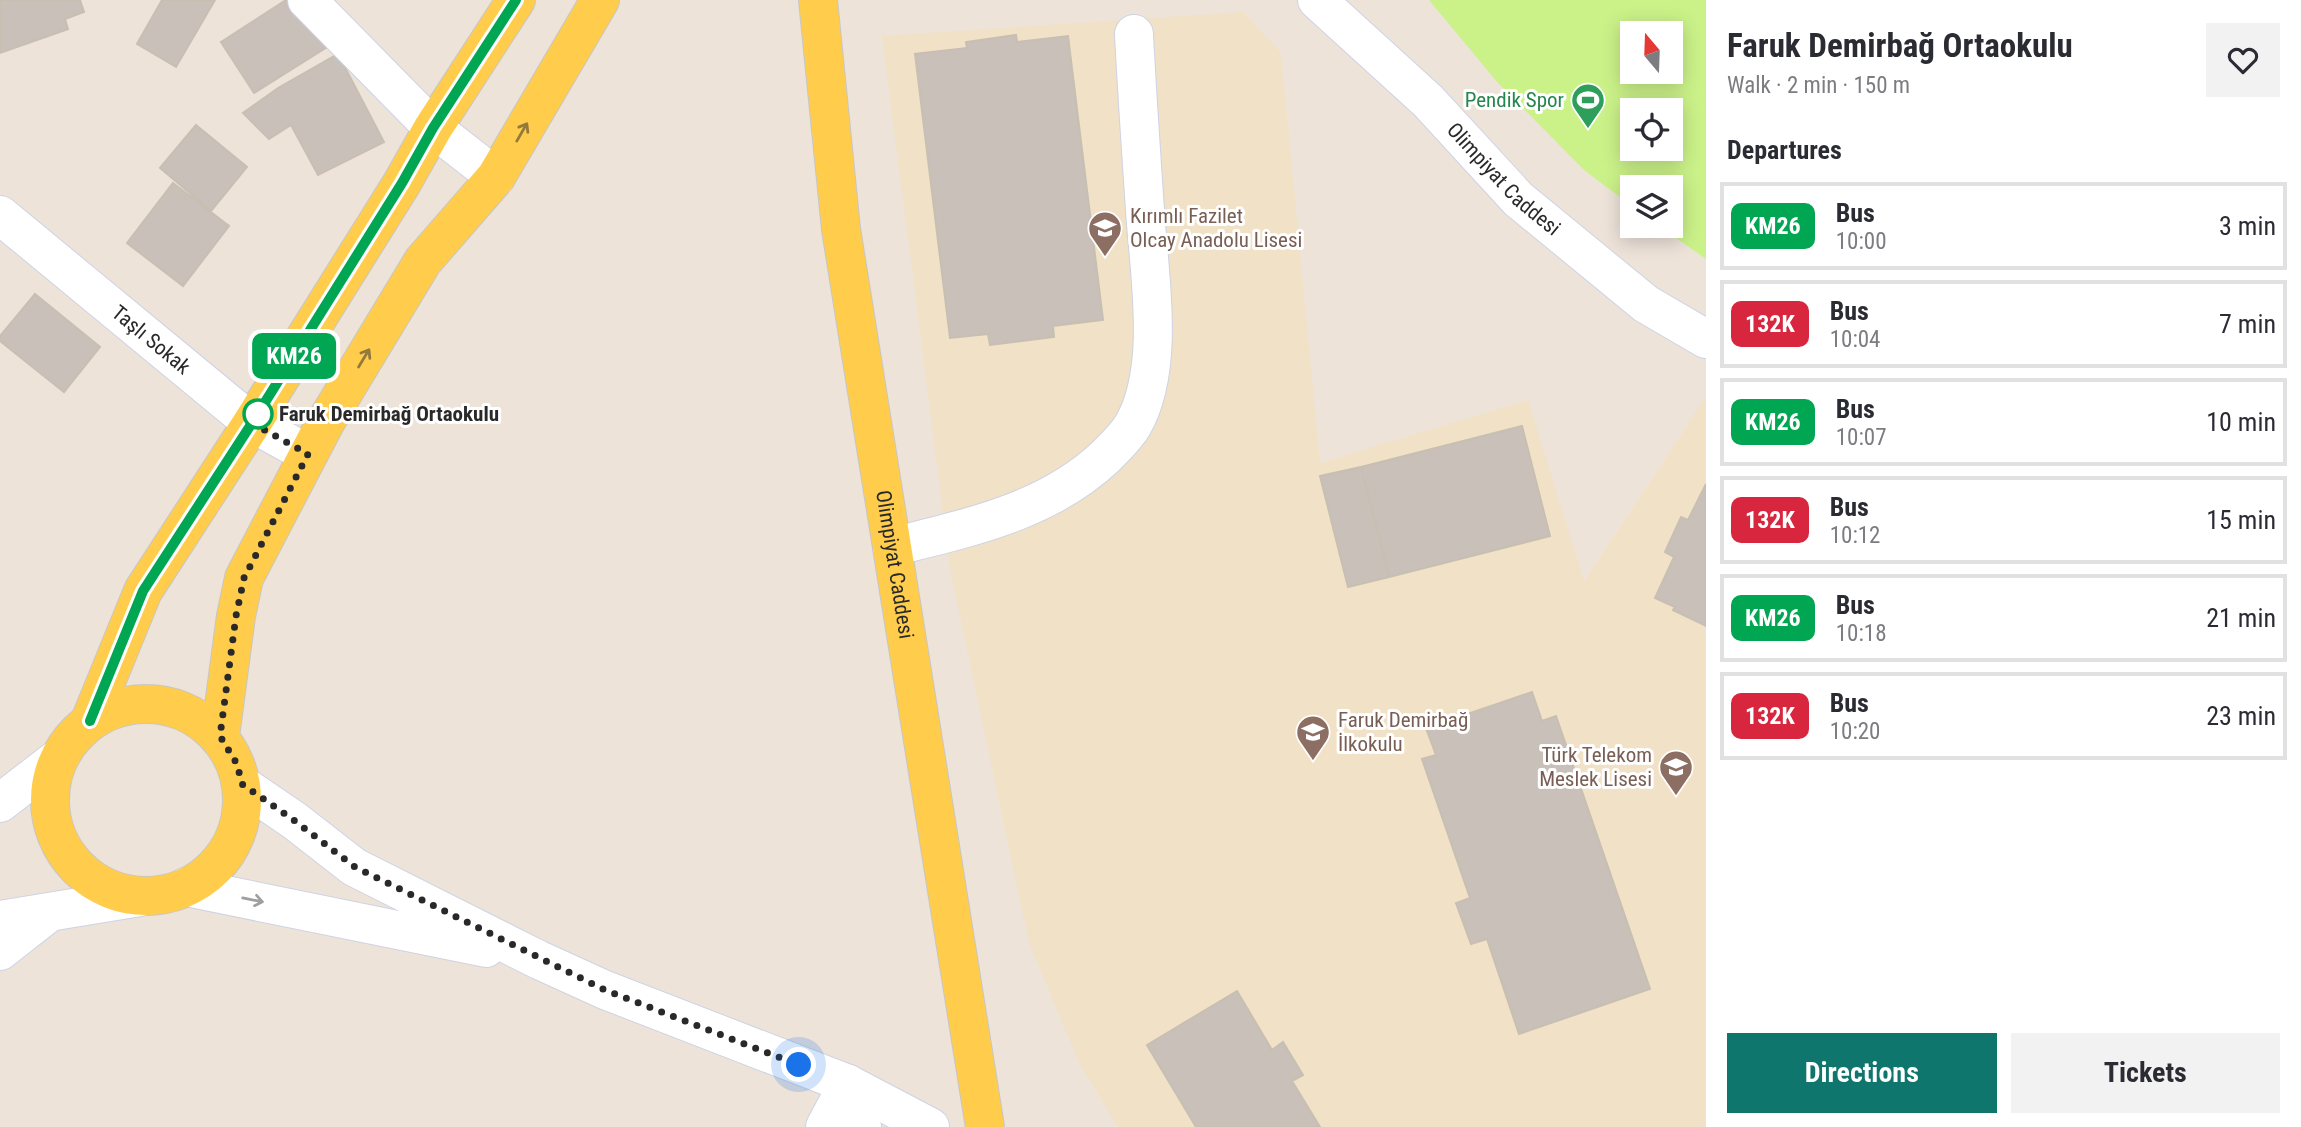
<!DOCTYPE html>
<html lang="en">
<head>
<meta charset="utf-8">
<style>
	:root { --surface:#fff; --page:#f2f2f3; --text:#2b2b33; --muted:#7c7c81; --line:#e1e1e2; --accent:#0f766e }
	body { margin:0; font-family:"Roboto Condensed",sans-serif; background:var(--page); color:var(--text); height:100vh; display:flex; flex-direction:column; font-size:26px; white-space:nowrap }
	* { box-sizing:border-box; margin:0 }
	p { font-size:23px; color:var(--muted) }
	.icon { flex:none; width:38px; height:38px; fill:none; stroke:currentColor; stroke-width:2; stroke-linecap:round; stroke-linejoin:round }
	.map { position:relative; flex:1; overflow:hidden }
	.details { display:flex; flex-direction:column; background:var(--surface); width:595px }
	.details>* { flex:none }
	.badge { padding:0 14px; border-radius:10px; font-size:24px; line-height:46px }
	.needle { width:46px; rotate:341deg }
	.fabs { position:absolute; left:1620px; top:21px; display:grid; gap:14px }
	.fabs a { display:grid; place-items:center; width:63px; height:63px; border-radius:0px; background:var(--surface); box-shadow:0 4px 18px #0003; font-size:35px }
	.you { position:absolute; width:35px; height:35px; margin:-18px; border:5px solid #fff; border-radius:50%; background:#1a73e8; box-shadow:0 0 0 10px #1a73e833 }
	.map>.badge { position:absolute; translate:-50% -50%; box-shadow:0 0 0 4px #fff }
	h2 { padding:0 21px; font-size:26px; line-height:63px }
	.round { display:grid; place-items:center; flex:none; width:74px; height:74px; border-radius:0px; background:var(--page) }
	.headline { display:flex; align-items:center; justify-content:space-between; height:119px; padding:0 21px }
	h1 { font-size:33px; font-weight:700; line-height:52px }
	.primary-button { display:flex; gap:14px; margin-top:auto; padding:14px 21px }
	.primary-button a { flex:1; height:80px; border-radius:0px; background:var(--accent); color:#fff; font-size:28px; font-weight:700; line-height:80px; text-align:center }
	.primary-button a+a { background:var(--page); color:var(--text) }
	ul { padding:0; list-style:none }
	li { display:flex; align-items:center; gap:21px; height:88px; margin:0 14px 10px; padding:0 7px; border:4px solid var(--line); border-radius:0px }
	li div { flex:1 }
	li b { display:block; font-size:26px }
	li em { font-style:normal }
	li .badge { min-width:77px; font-weight:700; text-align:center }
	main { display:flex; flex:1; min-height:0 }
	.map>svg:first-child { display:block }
	.education { fill:#f1e1c6 }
	.pitch { fill:#cbf289; fill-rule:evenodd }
	.building { fill:#c8c0b9; stroke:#c8bfb2; stroke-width:2 }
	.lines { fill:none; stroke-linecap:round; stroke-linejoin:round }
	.minor-casing { stroke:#ced3e4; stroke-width:40 }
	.major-casing { stroke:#c7c7c7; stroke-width:40 }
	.minor { stroke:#fff; stroke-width:38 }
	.major { stroke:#ffcc4c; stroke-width:38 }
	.oneway { stroke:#947a3a }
	.oneway2 { stroke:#9f9f9f }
	.line-casing { stroke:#fff; stroke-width:16 }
	.line { stroke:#00a651; stroke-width:10 }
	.walk { stroke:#292929; stroke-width:7; stroke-dasharray:0 12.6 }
	.stop-dot { fill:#fff; stroke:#00a651; stroke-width:3.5 }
	.labels { text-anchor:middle; stroke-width:6; stroke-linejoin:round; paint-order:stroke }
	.leisure-label { font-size:21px; fill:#27864d; stroke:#fff; text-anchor:end }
	.street-label { font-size:21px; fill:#292929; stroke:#fff }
	.education-label { font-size:21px; fill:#785e54; stroke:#fff; text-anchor:start }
	.stop-label { font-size:21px; font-weight:bold; fill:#292929; stroke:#fff; text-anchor:start }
</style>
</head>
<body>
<main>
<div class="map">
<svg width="1706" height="1127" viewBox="0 0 1706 1127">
	<rect width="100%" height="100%" fill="#ede3d9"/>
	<path class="education" d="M1243 12 1281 53 1320 463 1528 400 1584 581 1706 397V1127H1118L1080 1065 1029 943 951 574 882 36Z"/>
	<path class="pitch" d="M1429 0H1706V259L1659 226H1671V187H1633V207L1584 170 1498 83ZM1633 33H1671V72H1633ZM1633 110H1671V149H1633Z"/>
	<path class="building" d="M0 0H80L84 12 65 19 68 29 0 53Z
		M162 0H215L176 67 137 44Z
		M286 0H304L332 44 254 93 221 42Z
		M1016 35 1017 42 1068 36 1103 320 1053 326 1054 337 990 345 988 334 950 338 915 54 967 48 966 42Z
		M338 54 384 142 318 175 291 125 269 139 243 113 278 88Z
		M196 125 247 167 211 211 160 168Z
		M173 183 229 226 183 286 127 243Z
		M35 294 100 347 64 392 0 341V336Z
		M1522 426 1550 536 1389 577 1361 467Z
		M1361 467 1389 577 1348 587 1320 476Z
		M1706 484V626L1673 610 1675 607 1655 598 1674 557 1665 552 1681 517 1688 520Z
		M1532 692 1542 721 1556 716 1650 989 1519 1034 1487 939 1471 944 1456 903 1470 898 1422 759 1436 755 1426 728Z
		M1237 991 1272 1050 1283 1042 1303 1075 1292 1081 1320 1127H1196L1147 1045Z"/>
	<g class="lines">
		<g class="minor-casing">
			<g id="minor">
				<path d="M307 0 433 128 496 177"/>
				<path id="s1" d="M1317 0 1428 101 1518 199 1646 304 1706 339"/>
				<path id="s2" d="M0 215 252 423 308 454"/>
				<path d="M892 547C967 528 1047 512 1105 457 1115 447 1126 437 1133 425 1166 367 1149 274 1145 210 1141 151 1137 93 1134 34"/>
				<path d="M241 784 295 821 354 867 539 960 605 990 848 1084 930 1127"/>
				<path d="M0 803 57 759"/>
				<path d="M186 887 486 948"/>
				<path d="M0 920 140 897"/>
				<path d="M0 951 47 914"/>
				<path d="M848 1084 862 1127"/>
				<path d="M825 1127 848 1084"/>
			</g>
		</g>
		<g class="major-casing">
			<g id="major">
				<path id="s3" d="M818 0 841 229 985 1127"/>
				<circle cx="146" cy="800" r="96"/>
				<path d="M90 721 143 591 252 423 402 183 433 128 516 0"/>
				<path d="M220 736 236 616 244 578 325 423 423 261 496 177 600 0"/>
			</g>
		</g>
		<use href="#minor" class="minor"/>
		<use href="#major" class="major"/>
	</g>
	<defs><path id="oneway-shaft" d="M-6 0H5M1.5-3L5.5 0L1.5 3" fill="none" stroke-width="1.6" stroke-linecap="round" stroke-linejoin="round" transform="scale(1.75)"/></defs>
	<g class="oneway">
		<use href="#oneway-shaft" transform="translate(522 132) rotate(-60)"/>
		<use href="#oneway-shaft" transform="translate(364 358) rotate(-59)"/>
	</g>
	<use class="oneway2" href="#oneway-shaft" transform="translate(253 900) rotate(11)"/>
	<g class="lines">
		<g class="line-casing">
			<path id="line" d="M90 721 143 591 252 423 402 183 433 128 516 0"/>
		</g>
		<use href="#line" class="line"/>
		<path class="walk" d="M258 414 252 423 308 454 244 578 236 616 220 736 237 764 242 784 295 821 355 867 605 990 799 1065"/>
	</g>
	<defs>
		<g id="stadium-pin" transform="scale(1.75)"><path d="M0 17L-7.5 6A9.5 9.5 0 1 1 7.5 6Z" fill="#2e9e5b" stroke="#fff"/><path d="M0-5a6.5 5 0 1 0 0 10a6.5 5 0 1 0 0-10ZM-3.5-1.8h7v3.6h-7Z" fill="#fff"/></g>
		<g id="school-pin" transform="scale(1.75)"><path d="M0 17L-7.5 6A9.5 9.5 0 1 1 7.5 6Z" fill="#8d6e63" stroke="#fff"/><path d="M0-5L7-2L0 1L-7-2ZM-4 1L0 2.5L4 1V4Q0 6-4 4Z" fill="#fff"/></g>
	</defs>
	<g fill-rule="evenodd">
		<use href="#stadium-pin" x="1588" y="100"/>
		<use href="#school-pin" x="1105" y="228"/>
		<use href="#school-pin" x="1313" y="732"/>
		<use href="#school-pin" x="1676" y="767"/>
	</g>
	<circle class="stop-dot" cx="258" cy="414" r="14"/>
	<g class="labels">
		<g class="leisure-label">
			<text x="1564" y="107">Pendik Spor</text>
		</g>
		<g class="street-label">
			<text dy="7" stroke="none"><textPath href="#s1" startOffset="259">Olimpiyat Caddesi</textPath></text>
			<text dy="7" stroke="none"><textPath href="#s2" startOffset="196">Taşlı Sokak</textPath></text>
			<text dy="7" stroke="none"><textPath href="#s3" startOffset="570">Olimpiyat Caddesi</textPath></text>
		</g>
		<g class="education-label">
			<text x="1130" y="223">Kırımlı Fazilet<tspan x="1130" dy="24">Olcay Anadolu Lisesi</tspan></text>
			<text x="1338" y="727">Faruk Demirbağ<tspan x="1338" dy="24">İlkokulu</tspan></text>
			<text x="1652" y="762" text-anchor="end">Türk Telekom<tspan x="1652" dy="24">Meslek Lisesi</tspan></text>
		</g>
		<g class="stop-label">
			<text x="279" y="421">Faruk Demirbağ Ortaokulu</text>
		</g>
	</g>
</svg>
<div class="fabs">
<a><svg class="needle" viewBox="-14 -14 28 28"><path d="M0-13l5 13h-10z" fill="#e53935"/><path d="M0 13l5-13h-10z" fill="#7c7c81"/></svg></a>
<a><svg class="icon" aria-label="locate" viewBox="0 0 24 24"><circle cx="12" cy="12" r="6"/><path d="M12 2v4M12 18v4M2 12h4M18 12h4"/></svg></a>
<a><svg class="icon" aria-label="layers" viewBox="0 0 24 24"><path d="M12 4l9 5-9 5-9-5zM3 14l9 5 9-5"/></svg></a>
</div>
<div class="you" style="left:799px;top:1065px"></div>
<b class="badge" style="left:294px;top:356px;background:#00a651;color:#fff">KM26</b>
</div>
<section class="details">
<div class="headline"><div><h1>Faruk Demirbağ Ortaokulu</h1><p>Walk · 2 min · 150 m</p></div><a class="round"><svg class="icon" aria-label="heart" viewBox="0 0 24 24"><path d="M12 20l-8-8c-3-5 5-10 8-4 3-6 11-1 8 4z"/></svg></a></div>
<h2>Departures</h2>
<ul>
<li><span class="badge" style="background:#00a651;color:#fff">KM26</span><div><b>Bus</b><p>10:00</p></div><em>3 min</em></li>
<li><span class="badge" style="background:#d7263d;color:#fff">132K</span><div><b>Bus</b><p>10:04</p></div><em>7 min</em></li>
<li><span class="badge" style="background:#00a651;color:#fff">KM26</span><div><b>Bus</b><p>10:07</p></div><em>10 min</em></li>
<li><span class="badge" style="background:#d7263d;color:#fff">132K</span><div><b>Bus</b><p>10:12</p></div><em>15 min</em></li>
<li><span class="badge" style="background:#00a651;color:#fff">KM26</span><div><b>Bus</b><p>10:18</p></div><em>21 min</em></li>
<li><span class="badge" style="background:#d7263d;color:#fff">132K</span><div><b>Bus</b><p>10:20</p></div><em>23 min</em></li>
</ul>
<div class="primary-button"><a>Directions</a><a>Tickets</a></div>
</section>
</main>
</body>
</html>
